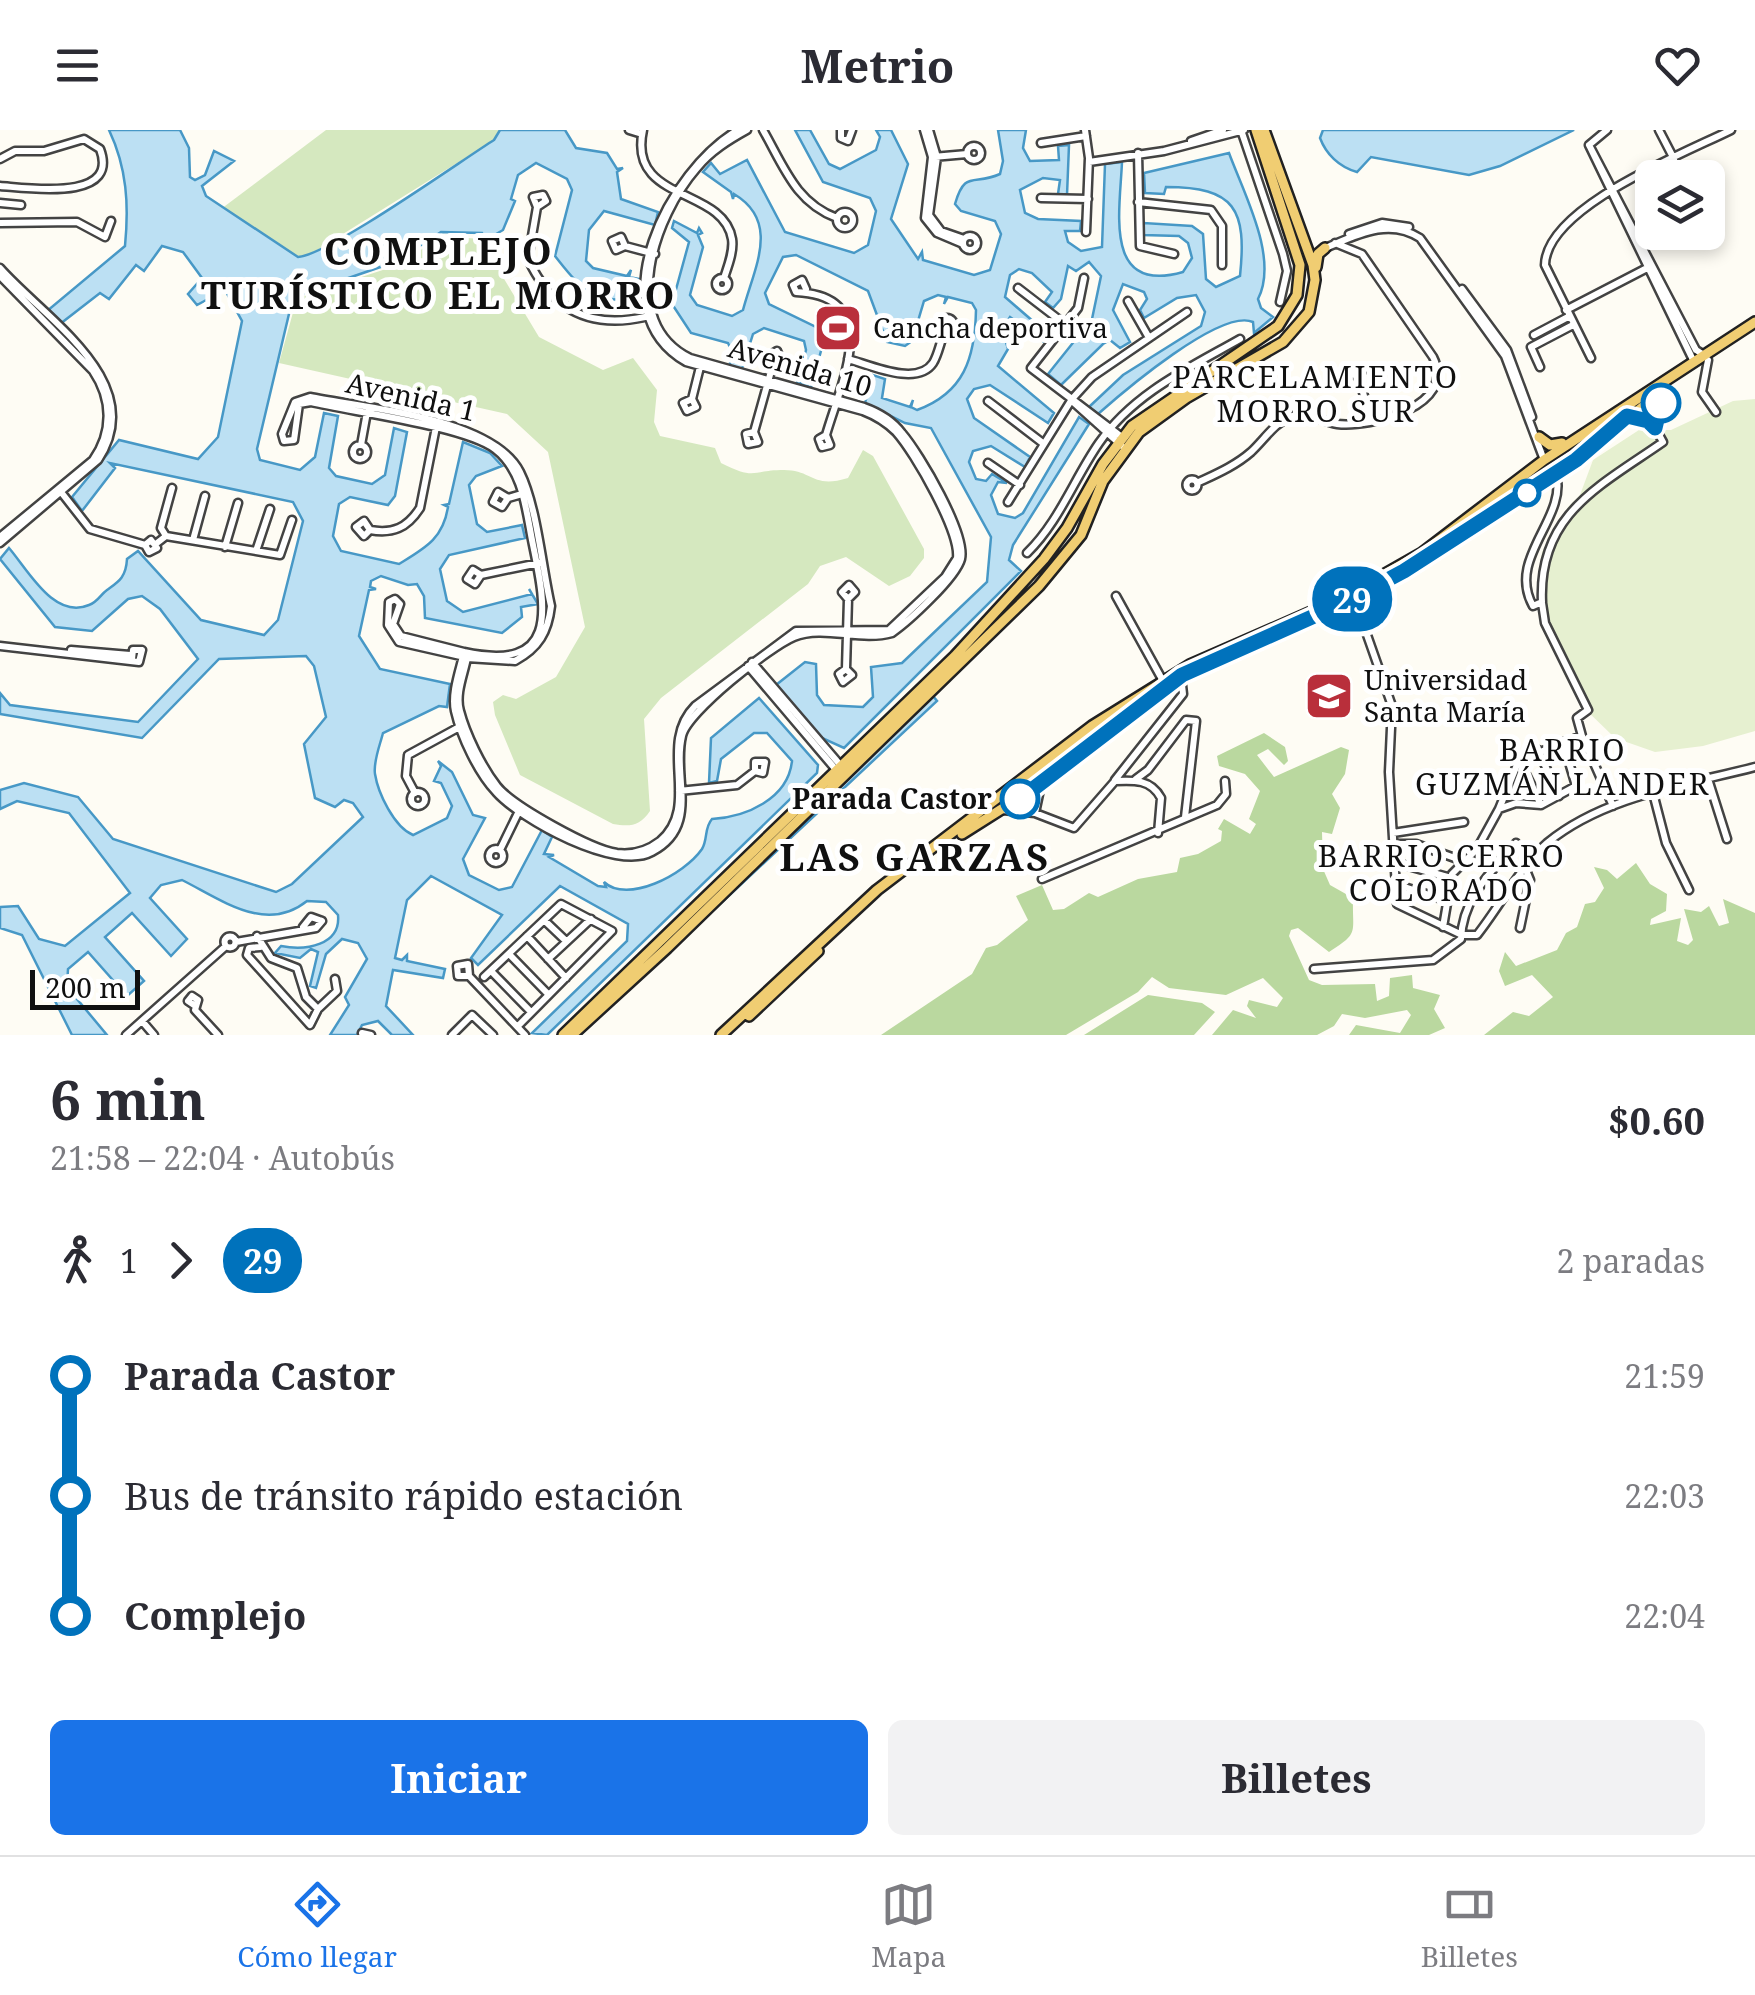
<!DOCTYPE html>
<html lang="es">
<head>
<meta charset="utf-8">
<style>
	:root { --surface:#fff; --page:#f2f2f3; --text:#2b2b33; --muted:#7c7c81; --line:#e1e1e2; --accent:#1a73e8 }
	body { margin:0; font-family:"Noto Serif",serif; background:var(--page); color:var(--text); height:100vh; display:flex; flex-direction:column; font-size:38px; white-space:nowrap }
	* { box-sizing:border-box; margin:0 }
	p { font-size:32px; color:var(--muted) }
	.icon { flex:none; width:55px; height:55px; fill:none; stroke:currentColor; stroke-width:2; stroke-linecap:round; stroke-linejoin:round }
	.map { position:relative; height:905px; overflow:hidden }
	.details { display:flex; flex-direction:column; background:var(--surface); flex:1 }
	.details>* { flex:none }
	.badge { padding:0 20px; border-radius:32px; font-size:35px; line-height:65px }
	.controls { position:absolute; left:1635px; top:30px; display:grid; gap:20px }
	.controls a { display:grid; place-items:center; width:90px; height:90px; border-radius:15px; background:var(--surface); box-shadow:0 5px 15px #0003; font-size:50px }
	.scale { position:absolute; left:30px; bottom:25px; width:110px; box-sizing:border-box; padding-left:10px; border:5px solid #101010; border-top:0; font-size:28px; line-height:35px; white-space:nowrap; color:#101010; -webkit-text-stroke:8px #fff; paint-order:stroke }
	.map>.badge { position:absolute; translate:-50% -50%; box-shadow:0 0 0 5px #fff }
	.legs { display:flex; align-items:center; gap:15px; height:110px; padding:0 50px; font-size:32px }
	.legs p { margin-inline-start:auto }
	.headline { display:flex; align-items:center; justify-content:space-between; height:170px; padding:0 50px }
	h1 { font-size:55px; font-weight:700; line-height:75px }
	.button { display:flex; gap:20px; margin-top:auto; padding:20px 50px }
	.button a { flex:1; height:115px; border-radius:15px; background:var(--accent); color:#fff; font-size:40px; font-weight:700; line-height:115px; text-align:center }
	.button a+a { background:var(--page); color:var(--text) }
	ul { padding:0 50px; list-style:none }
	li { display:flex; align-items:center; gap:35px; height:120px; font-size:38px }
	li i { display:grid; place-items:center; width:15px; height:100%; margin:0 12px; background:currentColor }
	li i::after { content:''; width:25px; height:25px; margin:-12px; border:8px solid; border-radius:50%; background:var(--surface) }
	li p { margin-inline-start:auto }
	li:first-child i { background:linear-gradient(#0000 50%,currentColor 0) }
	li:last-child i { background:linear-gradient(currentColor 50%,#0000 0) }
	header { display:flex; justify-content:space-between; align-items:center; height:130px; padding:0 50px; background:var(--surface); font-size:45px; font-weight:700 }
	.dock { display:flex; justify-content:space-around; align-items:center; height:140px; border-top:2px solid var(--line); background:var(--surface); font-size:28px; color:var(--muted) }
	.dock a { display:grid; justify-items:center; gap:5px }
	.dock .current { color:var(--accent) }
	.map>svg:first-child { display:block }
	.green { fill:#d5e8bf }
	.forest { fill:#bad89f }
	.pitch { fill:#e6f0d0 }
	.water { fill:#bce0f3; stroke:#4798c6; stroke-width:2.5 }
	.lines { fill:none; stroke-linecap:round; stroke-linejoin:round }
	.minor-casing { stroke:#434343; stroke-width:11 }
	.major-casing { stroke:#212121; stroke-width:14 }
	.minor { stroke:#fff; stroke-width:6 }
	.major { stroke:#f0cd72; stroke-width:9 }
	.line-1-casing { stroke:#fff; stroke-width:22 }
	.line-1 { stroke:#0072bc; stroke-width:15 }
	.stop-1-dot { fill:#fff; stroke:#0072bc; stroke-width:5 }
	.labels { text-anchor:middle; stroke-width:10; stroke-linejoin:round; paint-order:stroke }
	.poi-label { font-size:28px; fill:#101010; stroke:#fff; text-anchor:start }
	.street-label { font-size:28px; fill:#101010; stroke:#fff }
	.stop-label { font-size:28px; font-weight:bold; fill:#101010; stroke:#fff; text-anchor:end }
	.neighbourhood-label { font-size:30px; letter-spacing:2.5px; fill:#101010; stroke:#fff }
	.district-label { font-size:38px; font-weight:bold; letter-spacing:2.5px; fill:#101010; stroke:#fff }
</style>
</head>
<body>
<header><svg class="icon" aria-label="menu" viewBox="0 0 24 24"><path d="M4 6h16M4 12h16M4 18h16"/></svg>Metrio<svg class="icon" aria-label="heart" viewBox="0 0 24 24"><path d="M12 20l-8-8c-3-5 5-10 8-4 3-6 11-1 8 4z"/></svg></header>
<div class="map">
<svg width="1755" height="905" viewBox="0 0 1755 905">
	<rect width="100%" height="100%" fill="#fefcf4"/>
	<path class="green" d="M326 0H500L494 10 306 127 292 125 221 79Z
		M443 106 480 109 539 207 603 240 633 228 657 260 654 292 660 306 715 318 721 333C757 351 750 340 784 340 813 340 812 359 848 348L863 320 873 326 924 419V428L910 446 889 456 846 427 820 436 808 454 661 568 644 589 650 681C640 696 630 697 613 694L520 645 495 585 493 572 503 565 516 569 556 547 585 497 548 322 507 284 279 233 297 168 395 136Z"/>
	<path class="forest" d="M1264 603 1285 617 1288 631 1284 635 1268 619 1257 625 1274 647 1341 617 1349 620 1345 644 1332 664 1340 678 1332 704 1322 702 1323 739 1330 755 1353 768C1352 804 1360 802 1329 822L1298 798 1291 800 1289 806 1309 850 1322 855 1375 854 1377 871 1389 866 1390 848 1412 845 1413 858 1440 865 1434 879 1445 898 1429 905H1349L1356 895 1400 903 1411 885 1407 880 1365 888 1342 884 1334 896 1317 905H1212L1233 880 1256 888 1247 876 1249 870 1277 877 1283 868 1263 848 1226 865 1169 858 1152 847 1138 862 1066 905H881L972 844 986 818 997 815 1028 790 1016 766 1042 755 1053 780 1064 779 1089 763 1098 767 1138 749 1177 742 1180 728 1198 724 1221 711 1222 701 1218 699 1224 689 1250 704 1256 694 1249 689 1260 661 1245 644 1219 636 1217 626Z
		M1636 733 1650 754 1667 764 1666 781 1651 789 1650 795 1681 788 1677 811 1688 815 1693 810 1684 779 1701 782 1709 776 1719 796 1729 793 1723 769 1755 783V905H1484L1513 882 1529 886 1553 867 1532 845 1505 856 1499 841 1505 822 1516 836 1557 820 1566 803 1577 797 1585 774 1595 772 1604 758 1594 737 1607 740 1617 749Z
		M1148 865 1202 873 1215 882 1194 905H1084Z"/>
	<path class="pitch" d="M1755 269V601L1703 616 1655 622 1615 608 1581 575 1565 546 1543 496 1538 449 1542 422 1568 377 1580 365 1593 330 1639 300H1671L1733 271Z"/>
	<path class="water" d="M109 0H180L189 18 190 47 195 50 205 45 214 21 234 31 202 56 206 66 298 127C329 125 459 32 494 10L500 0H565L576 18 607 23 617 39 623 38 617 42 621 69 658 82 655 95 604 81 589 100 586 131 593 138 627 146 631 140 629 147 639 149 637 165C598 181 576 153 555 126L572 60 567 49 536 33 518 45 511 69 515 71 503 100 486 110 482 103 441 102 395 132 293 167 257 319 260 330 300 340 315 327 324 283 338 286 329 338 336 346 372 354 385 345 394 298 407 302 395 366 388 375 350 367 339 374 333 406 341 421 399 434C425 418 443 409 448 377L444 375 449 374 463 312 490 323 502 336 476 346 469 355 477 394 487 402 522 395 525 408 449 425 440 439 447 471 463 482 532 464 529 459 538 474 521 477 522 487 502 503 425 488 424 466 417 454 408 455 381 446 371 451 370 457 376 459 369 460 359 506 380 539 450 554 447 577 439 576 383 603C380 615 373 632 375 644 378 663 394 697 413 705L447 688 452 676 441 653 434 651 441 636 438 631 452 642 473 685 485 688 463 729 469 745 499 760 512 757 542 700 552 707 544 724 554 725 549 727 598 756 606 757 604 752C627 774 684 745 702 719 708 709 704 698 712 689 746 687 788 669 792 631L767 603H754L721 629 717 651 709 653 711 608 759 568 818 635 817 643 547 905 532 903 627 811 628 794 560 756 478 835 471 828 502 785 431 746 407 770 395 828 402 830 407 825V831L445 839 443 848 393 840 386 876 413 905H392L378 891 362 895 357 905H330L349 875 345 867 367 829 358 813 342 809 326 824 316 858 310 856 318 822 311 819 300 828 275 823 281 816C306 821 341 815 338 785L326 772 307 771C266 804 222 770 182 750L161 755 150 768 187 809 171 826 132 783 105 807 144 851 127 866 88 822 68 839 67 857 107 905H72L22 805 0 798V777L18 776 39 809 65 816 130 763 69 683 17 671 0 679V660L24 653 78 667 113 709 276 762 292 754 363 687 353 673 344 670 335 677 315 668 304 614 326 587 314 536 306 526 219 529 142 608 0 584V563L10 575 138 592 198 529 160 479 142 466 128 469 92 501 55 497 0 429 9 418C28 440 54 490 89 475 98 472 100 465 107 460 118 452 126 448 127 429L138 421 201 490 264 505 278 490 303 391 293 372 110 333 115 338 82 381 72 367 119 310 198 329 218 307 242 191 225 160 197 175 188 164 202 148 183 122 162 116 144 141 136 135 109 169 100 163 60 194 47 181 125 116C129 75 127 38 109 0Z
		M795 0H810L829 34 840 39 876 20 880 7 876 0H891L908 34 891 89 918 129 922 122 923 130 974 145 990 140 1001 104 995 91 961 81 955 74C965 39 974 56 1000 44L1003 31 998 0H1026L1023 18 1030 31 1059 30 1058 16 1069 15 1067 65 1058 64 1060 50 1043 48 1020 60 1025 83 1038 89 1081 91 1080 101H1065L1068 112 1081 121 1102 117 1105 34 1122 32C1120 81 1103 165 1183 142L1192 128 1188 113 1179 106 1143 105 1144 93 1192 96 1203 104 1206 149 1216 157 1240 146C1247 79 1235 57 1166 57L1164 64 1145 63 1144 43 1229 23C1244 64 1279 128 1258 169L1261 178 1273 187 1254 203 1253 192C1221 178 1124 261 1098 284L1089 277 1123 245 1201 196 1205 182 1196 165 1177 168 1144 188 1140 180 1147 169 1144 162 1123 154 1113 180 1130 212 1120 218 1110 210 1103 214 1061 255 1048 244 1092 189 1101 146 1089 132 1076 141 1068 136 1061 169 1053 178 1045 172 1052 162 1032 143 1019 139 1010 145 1005 167 1049 205 1044 212 1010 187 1002 199 1008 219 998 236 1054 283 1048 293 990 255 974 259 967 269 974 288 1030 327 1025 337 991 316 973 321 969 332 976 349 986 351 992 344 1007 353 998 352 991 365 998 384 1015 388 1023 383 1079 287 1089 294 1013 415 1009 430 1021 441 844 618 822 608 776 555 805 532 816 534 817 565 824 575 863 577 873 567 871 537 902 533 987 452 991 407 931 298 905 293 865 273 873 245 885 249 882 268 910 277 913 270 911 277 917 280C964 263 975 228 976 180L972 173 948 167 944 174 946 167 938 165 924 171 912 211 905 216 887 212 868 161 796 125 783 127 765 163 769 174 822 200 825 206 811 258 797 252 806 220 804 211 764 198 753 204 742 239 729 236 733 224 728 213 691 203 672 174 689 112 672 98 674 91 697 103 699 98 702 103 698 105 703 117 690 165 697 175 732 186 743 180C754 138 781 92 734 64L733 69 731 62 703 42 711 33 720 44 747 30 785 102 854 123 868 115 876 81 870 68 823 52Z
		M1323 0H1574L1500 36 1469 45 1371 27 1357 42C1339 37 1326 24 1320 8Z
		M933 566 937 571 580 905Z"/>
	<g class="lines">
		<g class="minor-casing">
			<path id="minor" d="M629 0 642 4
				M643 0C627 73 723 56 732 109 734 121 728 136 724 148
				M738 0C670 39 596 180 686 232L863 281C876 286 887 293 896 302 915 323 960 402 957 428L945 447 889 500 796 501 695 576C656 615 702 676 660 711 647 721 633 725 617 723 591 719 513 676 497 656 482 637 466 604 460 581 455 564 464 544 467 528L515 531C539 518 548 502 551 476 542 437 537 376 520 342 493 288 365 278 310 267L295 272 282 304 284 311 294 310 299 274 311 272C353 282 464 296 495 319 524 341 526 382 533 415 547 482 558 542 464 522 460 540 451 563 455 581 461 607 478 643 496 662 521 690 616 742 652 722 701 696 672 648 682 606 687 582 770 517 794 507 824 495 860 512 892 503 908 492 956 448 961 429 967 404 920 324 902 303 893 291 878 282 864 277L690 228C617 192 655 86 697 38 711 21 729 10 747 0
				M763 0C784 37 796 73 837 88
				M841 0V8L848 11 852 0
				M924 0 932 27 925 88 937 103 963 114
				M929 0 937 27 929 85 941 101 964 109
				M1085 0 1089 28 1086 102
				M1241 0 1283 124 1287 141 1280 172
				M1659 0 1674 29
				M1191 11 1223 0
				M1041 13 1086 6
				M1589 15 1607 0
				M967 23a7 7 0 1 1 14 0a7 7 0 1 1-14 0Z
				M1138 23 1140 116 1174 124
				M933 27 967 24
				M0 29 15 21H44L84 9 100 19C120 72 29 58 0 56
				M1089 32 1164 21 1244 0
				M1041 68 1088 69
				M1138 72 1211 80 1222 96V135
				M0 73 21 75
				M537 77 546 71 543 65 533 67 537 77 528 129C552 181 591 199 645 187
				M837 90a8 8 0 1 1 16 0a8 8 0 1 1-16 0Z
				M0 93 77 92 105 107 111 91
				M1349 104 1382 93 1409 97
				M963 113a7 7 0 1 1 14 0a7 7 0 1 1-14 0Z
				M625 116 621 107 612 111 616 120 625 116 655 124
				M1323 119C1355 106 1388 87 1420 108L1505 226 1544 330
				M0 138C45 189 150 252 98 330L0 413
				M0 146 93 241C112 269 113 302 93 330L0 407
				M716 154a6 6 0 1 1 12 0a6 6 0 1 1-12 0Z
				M1084 148 1078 178 1031 238 1123 308
				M1018 158 1066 195
				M806 159 802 150 793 155 796 162C884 166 842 250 826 305L819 309 822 317 830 315 826 305
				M1462 159 1507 220 1532 287
				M1128 171 1148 206
				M1566 180 1649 137
				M940 195a7 7 0 1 1 14 0a7 7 0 1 1-14 0Z
				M1534 205 1568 187
				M1591 228 1545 135C1546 77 1685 23 1731 0
				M848 229C870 235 917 257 933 233 939 223 940 211 945 202
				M1708 230 1702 262 1716 282
				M1694 232 1589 15 1696 220 1704 225
				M1540 237 1531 217 1573 195
				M1359 247 1353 244 1355 238 1362 241 1359 247 1370 289
				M692 269 683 273 687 281 696 277 692 269 701 233
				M988 271 1044 314
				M1072 271 1122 316
				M1629 287 1653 296
				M754 302 746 304 748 314 758 312 754 302 773 234 769 226 777 221 781 230 773 234
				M361 315 367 282
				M353 322a7 7 0 1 1 14 0a7 7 0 1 1-14 0Z
				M988 333 1020 355
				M1556 344C1568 388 1506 428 1533 476L1542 472C1538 384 1600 356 1663 312 1649 290 1660 282 1665 260
				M1186.5 355a5.5 5.5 0 1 1 11 0a5.5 5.5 0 1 1-11 0Z
				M1197 353C1216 344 1235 336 1251 322 1265 309 1274 293 1292 286 1310 280 1320 292 1337 294 1371 298 1458 276 1433 227L1362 124 1335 113
				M61 362 90 399 145 415 149 422 157 418 151 410 145 415
				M508 368 498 362 493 372 502 377 508 368 522 364
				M1008 372 1072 269 1092 247 1187 182
				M370 400 364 391 356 397 364 406 370 400C393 404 407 398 420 378L436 297
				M166 406 161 398 172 358
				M193 410 205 366
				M157 413 166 406 280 425 292 390
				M225 417 238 373
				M256 421 270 379
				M1027 423C1059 392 1074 349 1099 313 1134 263 1189 238 1240 209
				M481 445 475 454 467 449 473 440 481 445 539 433
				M1116 466 1163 551
				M1354 468 1392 576 1389 642 1397 774 1462 805H1477C1500 776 1520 737 1547 713 1604 666 1686 655 1755 637
				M1542 473 1545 493 1588 580 1577 588 1582 606
				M0 516 139 532 142 520H133L132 529
				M71 520 130 525
				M464 522 401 506 393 494 400 474 395 469 389 472 388 495 399 512 465 527
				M752 532 842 637
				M748 536 837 641
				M846 539 839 544 843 552 852 545 846 539 848 469 842 462 849 455 855 462 848 469
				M1538 620 1559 666
				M1519 630 1541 675 1576 656 1563 612
				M1136 649 1148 640 1186 590 1196 591 1185 687
				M1708 649 1727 709
				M1115 650 1183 564 1181 546
				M679 661 737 655 755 641 763 643 765 632H755V641
				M411 669a7 7 0 1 1 14 0a7 7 0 1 1-14 0Z
				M415 663 406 646 408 625 463 595
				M1653 663 1666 713 1689 760
				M1499 679 1519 630 1582 606 1613 676
				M1002 680 1035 683 1074 698 1115 651C1134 650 1151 649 1161 668L1158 703
				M1035 683 1041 655
				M1393 703 1464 692
				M1393 714H1416L1463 731
				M489 726a7 7 0 1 1 14 0a7 7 0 1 1-14 0Z
				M500 720 519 681
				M1394 732 1451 748
				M1042 749 1217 675 1226 664 1225 651
				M1395 754 1448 771
				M544 790 566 811
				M303 797 311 787 322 791
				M1443 797 1452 744 1477 719 1499 679 1516 673 1541 675
				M1520 798 1530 750 1526 740
				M257 806 271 828 297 838 306 867 318 879
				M527 806 566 848
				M224.5 812a5.5 5.5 0 1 1 11 0a5.5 5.5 0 1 1-11 0Z
				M236 812 316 798 322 791
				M260 817 249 818 247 825 310 895 318 879 337 861 335 849
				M509 824 548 864
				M548 829 591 789
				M1314 839 1433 830 1461 809C1462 769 1491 742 1516 713
				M491 841 531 882
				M469 846 468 834 457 836 458 846H469L525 905
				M484 847 561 774 612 801 518 896
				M194 875 188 871 192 866 198 870 195 880 218 905
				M142 891 154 905
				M362 903 371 905
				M126 905 226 816
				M452 905 472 885 493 905"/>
		</g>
		<g class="major-casing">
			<path id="major" d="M1316 137 1318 124 1325 118
				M1539 307 1550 315 1562 313
				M1468 398 1576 331 1651 270
				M1362 464 1418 432
				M962 704 1041 654 1143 573
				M749 886 818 821
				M563 905 955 526 1044 429 1067 398 1103 334 1132 296 1278 196 1297 165 1300 135 1256 0
				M572 905 667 818 1039 456 1081 405 1103 351 1139 302 1186 268 1283 212 1309 182 1315 150 1313 135 1264 0
				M721 905 877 760 1092 596 1190 535 1341 469 1422 423 1544 330 1755 192"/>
		</g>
		<use href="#minor" class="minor"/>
		<use href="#major" class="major"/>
	</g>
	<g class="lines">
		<g class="line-1-casing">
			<path id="line-1" d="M1020 669 1182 545 1348 471 1404 441 1576 330 1627 286 1648 291 1655 298 1661 273"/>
		</g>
		<use href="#line-1" class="line-1"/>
	</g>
	<defs>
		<g id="stadium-square" transform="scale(2.5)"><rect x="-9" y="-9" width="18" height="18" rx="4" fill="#b92f3b" stroke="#fff"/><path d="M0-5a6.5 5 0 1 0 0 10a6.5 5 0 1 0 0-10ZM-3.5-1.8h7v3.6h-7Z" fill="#fff"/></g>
		<g id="university-square" transform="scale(2.5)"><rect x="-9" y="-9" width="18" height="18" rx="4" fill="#b92f3b" stroke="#fff"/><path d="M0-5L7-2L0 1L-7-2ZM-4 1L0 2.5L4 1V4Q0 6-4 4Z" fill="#fff"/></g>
	</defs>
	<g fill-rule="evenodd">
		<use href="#stadium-square" x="838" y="198"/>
		<use href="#university-square" x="1329" y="566"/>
	</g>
	<g class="stop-1-dot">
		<circle cx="1661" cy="273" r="18"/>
		<circle cx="1527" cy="363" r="12"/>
		<circle cx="1020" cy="669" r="18"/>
	</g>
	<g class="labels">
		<g class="poi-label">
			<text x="873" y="208">Cancha deportiva</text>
			<text x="1364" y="560">Universidad<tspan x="1364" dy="32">Santa María</tspan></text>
		</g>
		<g class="street-label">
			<text transform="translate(800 237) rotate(16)" y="10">Avenida 10</text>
			<text transform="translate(411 267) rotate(13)" y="10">Avenida 1</text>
		</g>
		<g class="stop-label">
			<text x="992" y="679">Parada Castor</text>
		</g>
		<g class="neighbourhood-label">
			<text x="1316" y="258">PARCELAMIENTO<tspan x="1316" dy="34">MORRO SUR</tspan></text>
			<text x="1563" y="631">BARRIO<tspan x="1563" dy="34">GUZMÁN LANDER</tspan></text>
			<text x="1442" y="737">BARRIO CERRO<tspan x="1442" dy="34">COLORADO</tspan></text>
		</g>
		<g class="district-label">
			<text x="439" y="135">COMPLEJO<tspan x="439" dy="44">TURÍSTICO EL MORRO</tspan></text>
			<text x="915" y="741">LAS GARZAS</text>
		</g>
	</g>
</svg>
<div class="controls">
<a><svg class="icon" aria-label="layers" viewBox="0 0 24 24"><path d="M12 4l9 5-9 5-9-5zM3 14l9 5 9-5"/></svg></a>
</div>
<div class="scale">200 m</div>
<b class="badge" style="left:1352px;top:469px;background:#0072bc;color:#fff">29</b>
</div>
<section class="details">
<div class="headline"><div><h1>6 min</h1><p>21:58 – 22:04 · Autobús</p></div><b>$0.60</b></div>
<div class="legs"><svg class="icon" aria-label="walk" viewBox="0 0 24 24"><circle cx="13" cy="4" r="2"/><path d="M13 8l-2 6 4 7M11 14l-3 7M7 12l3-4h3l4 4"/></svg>1<svg class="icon" aria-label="forward" viewBox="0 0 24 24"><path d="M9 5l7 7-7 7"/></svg><b class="badge" style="background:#0072bc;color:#fff">29</b><p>2 paradas</p></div>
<ul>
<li><i style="color:#0072bc"></i><b>Parada Castor</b><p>21:59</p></li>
<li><i style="color:#0072bc"></i><span>Bus de tránsito rápido estación</span><p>22:03</p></li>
<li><i style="color:#0072bc"></i><b>Complejo</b><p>22:04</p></li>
</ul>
<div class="button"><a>Iniciar</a><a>Billetes</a></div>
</section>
<nav class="dock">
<a class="current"><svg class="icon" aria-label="directions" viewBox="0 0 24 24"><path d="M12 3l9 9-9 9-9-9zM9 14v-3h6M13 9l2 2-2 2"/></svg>Cómo llegar</a>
<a><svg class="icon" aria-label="map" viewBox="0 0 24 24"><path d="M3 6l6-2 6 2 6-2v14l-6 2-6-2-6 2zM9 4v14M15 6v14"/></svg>Mapa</a>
<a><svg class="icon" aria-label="tickets" viewBox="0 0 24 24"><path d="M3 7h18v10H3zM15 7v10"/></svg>Billetes</a>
</nav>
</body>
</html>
